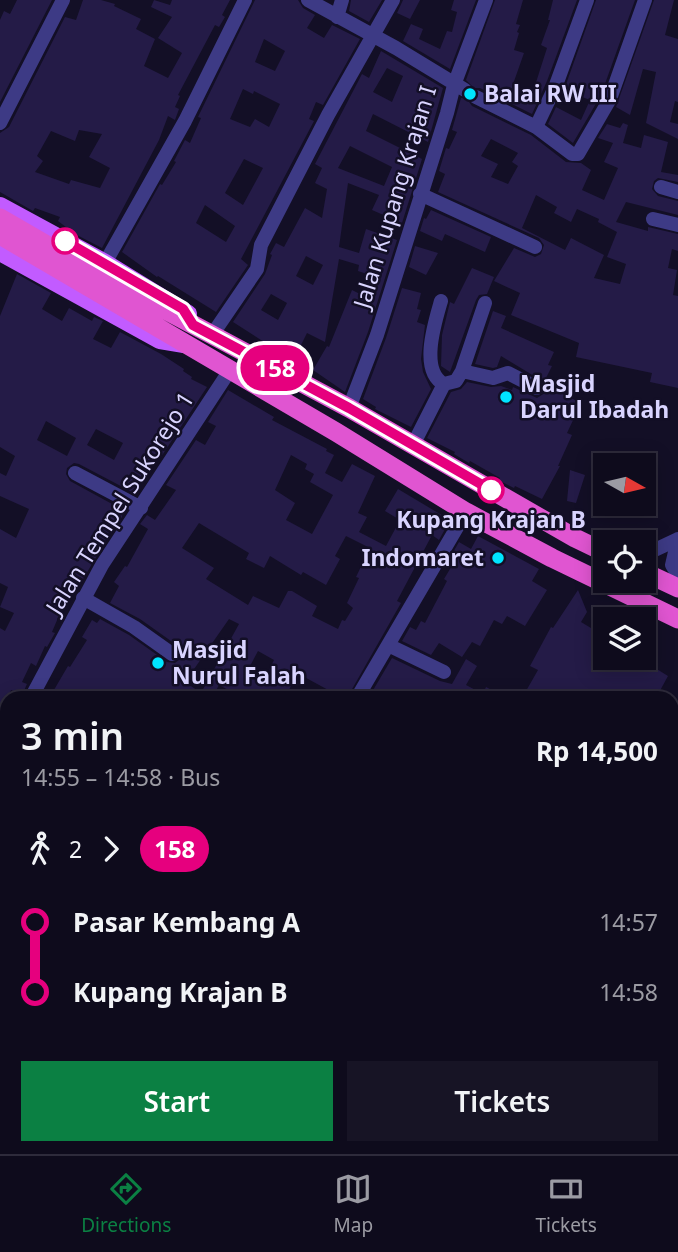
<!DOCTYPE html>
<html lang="en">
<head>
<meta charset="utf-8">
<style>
	:root { --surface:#0e0b1c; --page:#171425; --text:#f1f3f6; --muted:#9b9ba3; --line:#2e2b3b; --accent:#0b8043 }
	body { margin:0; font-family:"Noto Sans",sans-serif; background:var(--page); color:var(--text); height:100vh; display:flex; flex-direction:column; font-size:26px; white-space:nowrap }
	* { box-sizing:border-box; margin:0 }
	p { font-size:23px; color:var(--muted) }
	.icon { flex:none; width:38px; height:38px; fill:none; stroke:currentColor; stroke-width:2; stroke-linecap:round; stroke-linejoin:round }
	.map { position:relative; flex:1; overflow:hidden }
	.side { position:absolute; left:0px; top:691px; width:679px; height:464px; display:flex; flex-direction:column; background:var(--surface); border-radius:21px 21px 0 0; box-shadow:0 4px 18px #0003,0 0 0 2px var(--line) }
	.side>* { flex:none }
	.badge { padding:0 14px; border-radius:23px; font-size:24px; line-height:46px }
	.needle { width:46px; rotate:98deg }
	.tools { position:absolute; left:593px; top:453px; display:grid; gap:14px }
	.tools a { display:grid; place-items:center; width:63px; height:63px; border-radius:0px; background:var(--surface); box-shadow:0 4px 18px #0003,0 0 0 2px var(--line); font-size:35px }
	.map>.badge { position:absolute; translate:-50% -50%; box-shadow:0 0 0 4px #fff }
	.legs { display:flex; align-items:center; gap:10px; height:77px; padding:0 21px; font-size:23px }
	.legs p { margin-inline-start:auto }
	.overview { display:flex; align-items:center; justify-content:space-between; height:119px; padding:0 21px }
	h1 { font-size:38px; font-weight:600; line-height:52px }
	.primary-button { display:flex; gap:14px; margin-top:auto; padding:14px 21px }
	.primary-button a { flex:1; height:80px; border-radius:0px; background:var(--accent); color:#fff; font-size:28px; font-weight:600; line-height:80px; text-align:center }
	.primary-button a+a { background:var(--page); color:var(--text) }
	ul { padding:0 21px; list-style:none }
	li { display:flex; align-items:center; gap:24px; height:70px; font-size:26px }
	li i { display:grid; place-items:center; width:10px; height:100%; margin:0 9px; background:currentColor }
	li i::after { content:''; width:18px; height:18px; margin:-9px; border:5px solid; border-radius:50%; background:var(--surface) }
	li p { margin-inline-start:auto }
	li:first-child i { background:linear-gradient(#0000 50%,currentColor 0) }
	li:last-child i { background:linear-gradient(currentColor 50%,#0000 0) }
	.tab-bar { display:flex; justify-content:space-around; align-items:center; height:98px; border-top:2px solid var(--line); background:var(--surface); font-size:19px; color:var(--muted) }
	.tab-bar a { display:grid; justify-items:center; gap:4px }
	.tab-bar .on { color:var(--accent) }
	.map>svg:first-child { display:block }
	.building { fill:#241b47; fill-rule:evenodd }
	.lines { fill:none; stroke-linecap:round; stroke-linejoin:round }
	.minor { stroke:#3d3a85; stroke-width:14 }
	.primary { stroke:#c25bff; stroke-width:18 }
	.trunk { stroke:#e055d1; stroke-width:19 }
	.line-1-casing { stroke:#fff; stroke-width:16 }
	.line-1 { stroke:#e6007e; stroke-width:10 }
	.poi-dot { fill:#00e5ff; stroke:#130f26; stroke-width:2.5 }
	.stop-1-dot { fill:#fff; stroke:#e6007e; stroke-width:3.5 }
	.labels { text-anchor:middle; stroke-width:5; stroke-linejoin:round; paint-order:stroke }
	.poi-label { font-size:23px; font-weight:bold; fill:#d9d4ff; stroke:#130f26; text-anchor:start }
	.street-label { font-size:23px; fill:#d9d4ff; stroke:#130f26 }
	.stop-label { font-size:23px; font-weight:bold; fill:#d9d4ff; stroke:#130f26 }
</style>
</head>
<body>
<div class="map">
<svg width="678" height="1154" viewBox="0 0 678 1154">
	<rect width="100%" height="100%" fill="#130f26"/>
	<path class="building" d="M17 0H52L0 102V20L4 11 10 14Z
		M83 0H101L115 4 114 6 141 19 136 29 155 39 144 66 168 78 182 53 158 38 172 17 151 7 154 0 170 5 172 0H230L222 15 225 17 219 27 215 25 178 95 180 96 175 107 179 109 175 120 168 116 159 140 102 248 75 234 58 221 60 217 35 208 33 211 0 192V133L9 127 65 17 76 20ZM79 130 102 134 89 157 110 168 100 188 71 180 69 184 35 172 43 161 37 156 51 131 75 141Z
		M255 0H298L303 8 315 15 307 28 324 38 332 25 360 39 323 105 316 102 309 119 314 121 241 259 248 265 216 312 158 276 157 277 122 252 160 184 162 185 176 162 174 161 185 140 190 143 201 118 198 117ZM264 39 285 51 275 71 255 62ZM243 89 253 94 254 91 280 104 269 127 255 119 250 127 230 119ZM244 159 263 168 243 205 225 193ZM205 205 235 226 226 242 196 223Z
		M351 0H382L369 22 349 11Z
		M403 0H420L410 19 397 13Z
		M454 0H476L450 69 403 41 411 24 423 29 419 39 440 49 447 31 452 32 457 12 451 10Z
		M495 0H523L516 24 520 25 517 32 519 33 514 50 524 53 512 87 531 98 547 48 541 45 550 20H548L553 0H577L547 81 532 114 480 88H474L466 80Z
		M596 0H635L601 95 573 143 548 124 556 107 581 120 590 100 564 90Z
		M654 0H674L665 35 678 39V102L675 101 670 122 678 124V139L646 123 656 72 643 69 630 115 616 107Z
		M381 51 443 88 428 142 373 114 366 131 422 159 402 223 372 210 379 195 348 183 339 247 359 253 366 229 397 240 368 332 345 392 313 370 327 346 329 347 352 290 362 295 370 275 358 271 359 265 339 259 325 342 307 333 295 357 261 340 233 322 265 274 272 255 270 254 276 243 284 247 305 208 322 218 327 189 315 183 322 168 315 164 362 74 369 78ZM387 68 403 76 392 102 373 92ZM350 146 392 167 384 186 338 168ZM306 256 323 265 313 285 296 276ZM271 294 287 303 278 320 261 310Z
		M461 98 467 99 472 106 531 135 566 162 581 163 591 170 582 190 604 200 618 168 604 162 613 143 598 138 607 124 620 128 623 123 628 125 623 143 641 148 644 135 668 142 661 172 678 175V182L658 178 654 181 652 189 658 196 678 201V215L626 202 616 222 648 231V227L678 234V251L672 249 668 268 677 270 673 295 678 296V388L650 382 652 373 576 357 579 343 511 315 520 293 494 281 514 248 535 257 541 254 544 245 539 238 438 192 445 174 439 171 446 148 449 149 457 132 452 130ZM491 139 518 153 512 162 518 166 508 184 491 177 498 164 481 156ZM536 195 557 207 554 213 571 222 577 209 599 219 598 222 617 232 607 257 626 264 620 284 594 278 604 255 571 238 565 250 522 228Z
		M431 210 491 237 485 252 445 234 442 241 420 231 424 218 426 219Z
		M415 246 438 253 426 275 409 267Z
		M472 268 494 277 487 294 479 295 476 300 450 372 441 366 442 335 450 302 454 304Z
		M17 274 51 293 42 309 62 321 69 308 92 321 94 317 103 321 93 339 111 348 120 332 161 354 184 369 183 371 192 377 191 379 207 387 159 460 151 458 141 476 136 494 79 464 74 463 67 468 66 474 70 481 123 510 122 517 116 526 112 524 104 544 83 579 80 577 69 600 66 599 52 632 55 633 47 647 45 646 36 666 31 663 22 682 27 684 22 695 11 690 0 716V628L5 631 14 613 0 607 8 587 0 583V529L16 538 29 509 0 496V473L6 476 15 456 0 447V316ZM46 421 76 438 67 456 37 440ZM96 429 123 443 114 460 87 445Z
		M402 288 421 293 417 309 421 310 417 322 425 325 421 359 423 372 431 389 411 427 375 409 376 407 363 399 386 338Z
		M493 311 506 316 501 328 554 352 548 365 552 366 544 382 501 356 497 367 493 368 475 364Z
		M467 382 491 387 501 386 512 390 513 387 537 398 545 393 546 386 577 401 571 414 575 416 567 433 572 435 558 466H560L542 499 515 486 514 488 498 480 500 478 470 461 469 463 454 454 455 452 427 438 451 392 461 389Z
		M228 390 274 417 272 420 327 449 326 451 334 455 325 473 342 482 352 464 375 476 358 513 367 517 359 532 386 546 400 520 385 511 398 489 450 520 439 540 432 535 397 601 401 603 347 698H343L297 673 289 690 301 698H275L266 692 263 698H251L237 692 236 694 219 685 212 698H185L177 693 175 698H42L45 692 51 695 68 666 70 667 87 640 82 637 92 620 97 623 100 619 129 635 167 662 175 663 180 659 181 651 178 646 140 619 110 603 119 586 114 582 125 566 127 567 148 529 140 524 147 515 155 520 176 490 166 485 196 440 205 445 216 426 208 422ZM291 455 307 464 305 469 314 474 310 482 333 495 312 534 286 520 295 503 275 490ZM199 523 249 553 246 559 264 568 270 556 301 575 303 572 326 585 340 559 335 556 346 536 370 548 356 577 359 578 347 603 353 608 345 621 342 620 338 629 312 616 317 606 292 591H288L279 608 253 596 248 605 206 579 214 568 182 548ZM229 619 239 624 201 693 185 682ZM258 651 274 660 266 676 249 668Z
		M570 470 585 475 576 503 567 501Z
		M478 536 539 569 532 581 547 590 525 626 507 616 502 624 494 620 480 646 472 642 462 657 439 643 431 655 402 641 410 627 416 630 421 621 425 623 447 581 444 579 453 564 448 561 459 542 471 549Z
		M578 590 587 612 581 622 606 637V658L627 668 633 658H639L668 676 656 698H591L575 690 570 698H522L538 670 530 666 551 627 553 628Z
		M392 658 440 681 452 684 466 659 477 666 466 685 483 694 486 687 507 698H375L378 695 372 692Z"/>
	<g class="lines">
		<path class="minor" d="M308 0 396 48 465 90
			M337 17 342 0
			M476 97 536 127 572 154H578L610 99 645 0
			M0 123 63 0
			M536 127 556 85 587 0
			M661 187 678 192
			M420 194 535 247
			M653 219 678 225
			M105 263 185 121 245 0
			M441 301C435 322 419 371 444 384
			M212 335 257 269 261 245 328 115 393 0
			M462 371 493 378 508 373 537 388
			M349 408 377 335 447 113 454 85 486 0
			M413 445 444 384 456 381 462 371 485 303
			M75 473 141 508
			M678 539 672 565 678 575
			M644 555 678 539
			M83 598 134 627 172 654
			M388 645 444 672
			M31 698 102 565 230 370
			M357 698 466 512
			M672 719 678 708
			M0 757 7 744
			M672 1039 678 1030
			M82 1154 86 1148
			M242 1154 246 1148
			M417 1154 421 1148
			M599 1154 603 1148"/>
		<path class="primary" d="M0 206 105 263 188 314
			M0 252 160 340 184 344"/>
		<path class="trunk" d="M0 218 83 266 349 408 575 538 606 553
			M0 235 336 432 466 512 552 558 678 619
			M644 572 678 588"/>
	</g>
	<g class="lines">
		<g class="line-1-casing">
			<path id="line-1" d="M65 241 183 309 193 325 349 408 491 490"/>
		</g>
		<use href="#line-1" class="line-1"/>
	</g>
	<g class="poi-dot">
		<circle cx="470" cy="94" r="7"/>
		<circle cx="506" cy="397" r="7"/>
		<circle cx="498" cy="558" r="7"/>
		<circle cx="158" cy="663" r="7"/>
	</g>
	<g class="stop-1-dot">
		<circle cx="65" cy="241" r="12"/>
		<circle cx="491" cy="490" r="12"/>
	</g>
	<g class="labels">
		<g class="poi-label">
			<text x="484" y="102">Balai RW III</text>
			<text x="520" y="392">Masjid<tspan x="520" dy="26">Darul Ibadah</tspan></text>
			<text x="484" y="566" text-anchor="end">Indomaret</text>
			<text x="172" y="658">Masjid<tspan x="172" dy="26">Nurul Falah</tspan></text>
		</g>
		<g class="street-label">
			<text transform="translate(395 197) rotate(-73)" y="8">Jalan Kupang Krajan I</text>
			<text transform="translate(120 503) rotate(-58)" y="8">Jalan Tempel Sukorejo 1</text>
		</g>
		<g class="stop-label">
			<text x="491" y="528">Kupang Krajan B</text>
		</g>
	</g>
</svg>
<div class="tools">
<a><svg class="needle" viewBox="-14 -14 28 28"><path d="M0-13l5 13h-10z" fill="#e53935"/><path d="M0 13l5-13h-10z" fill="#9b9ba3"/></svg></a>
<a><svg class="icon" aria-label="locate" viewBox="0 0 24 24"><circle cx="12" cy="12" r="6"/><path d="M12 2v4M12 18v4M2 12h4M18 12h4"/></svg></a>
<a><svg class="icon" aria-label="layers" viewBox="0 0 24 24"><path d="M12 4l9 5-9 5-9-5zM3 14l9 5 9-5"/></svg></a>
</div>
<b class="badge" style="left:275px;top:368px;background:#e6007e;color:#fff">158</b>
<section class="side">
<div class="overview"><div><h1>3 min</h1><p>14:55 – 14:58 · Bus</p></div><b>Rp 14,500</b></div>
<div class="legs"><svg class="icon" aria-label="walk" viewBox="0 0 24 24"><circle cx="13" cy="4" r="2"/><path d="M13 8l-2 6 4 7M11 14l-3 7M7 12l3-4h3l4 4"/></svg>2<svg class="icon" aria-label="forward" viewBox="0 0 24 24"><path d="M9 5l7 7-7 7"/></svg><b class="badge" style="background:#e6007e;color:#fff">158</b></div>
<ul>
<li><i style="color:#e6007e"></i><b>Pasar Kembang A</b><p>14:57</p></li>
<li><i style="color:#e6007e"></i><b>Kupang Krajan B</b><p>14:58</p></li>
</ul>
<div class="primary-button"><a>Start</a><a>Tickets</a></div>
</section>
</div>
<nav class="tab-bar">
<a class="on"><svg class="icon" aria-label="directions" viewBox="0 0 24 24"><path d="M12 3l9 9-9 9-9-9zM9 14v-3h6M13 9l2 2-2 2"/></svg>Directions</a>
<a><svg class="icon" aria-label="map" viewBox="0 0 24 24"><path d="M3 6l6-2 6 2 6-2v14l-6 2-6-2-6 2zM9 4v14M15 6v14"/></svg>Map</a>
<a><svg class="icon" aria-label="tickets" viewBox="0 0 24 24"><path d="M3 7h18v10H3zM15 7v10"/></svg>Tickets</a>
</nav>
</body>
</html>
